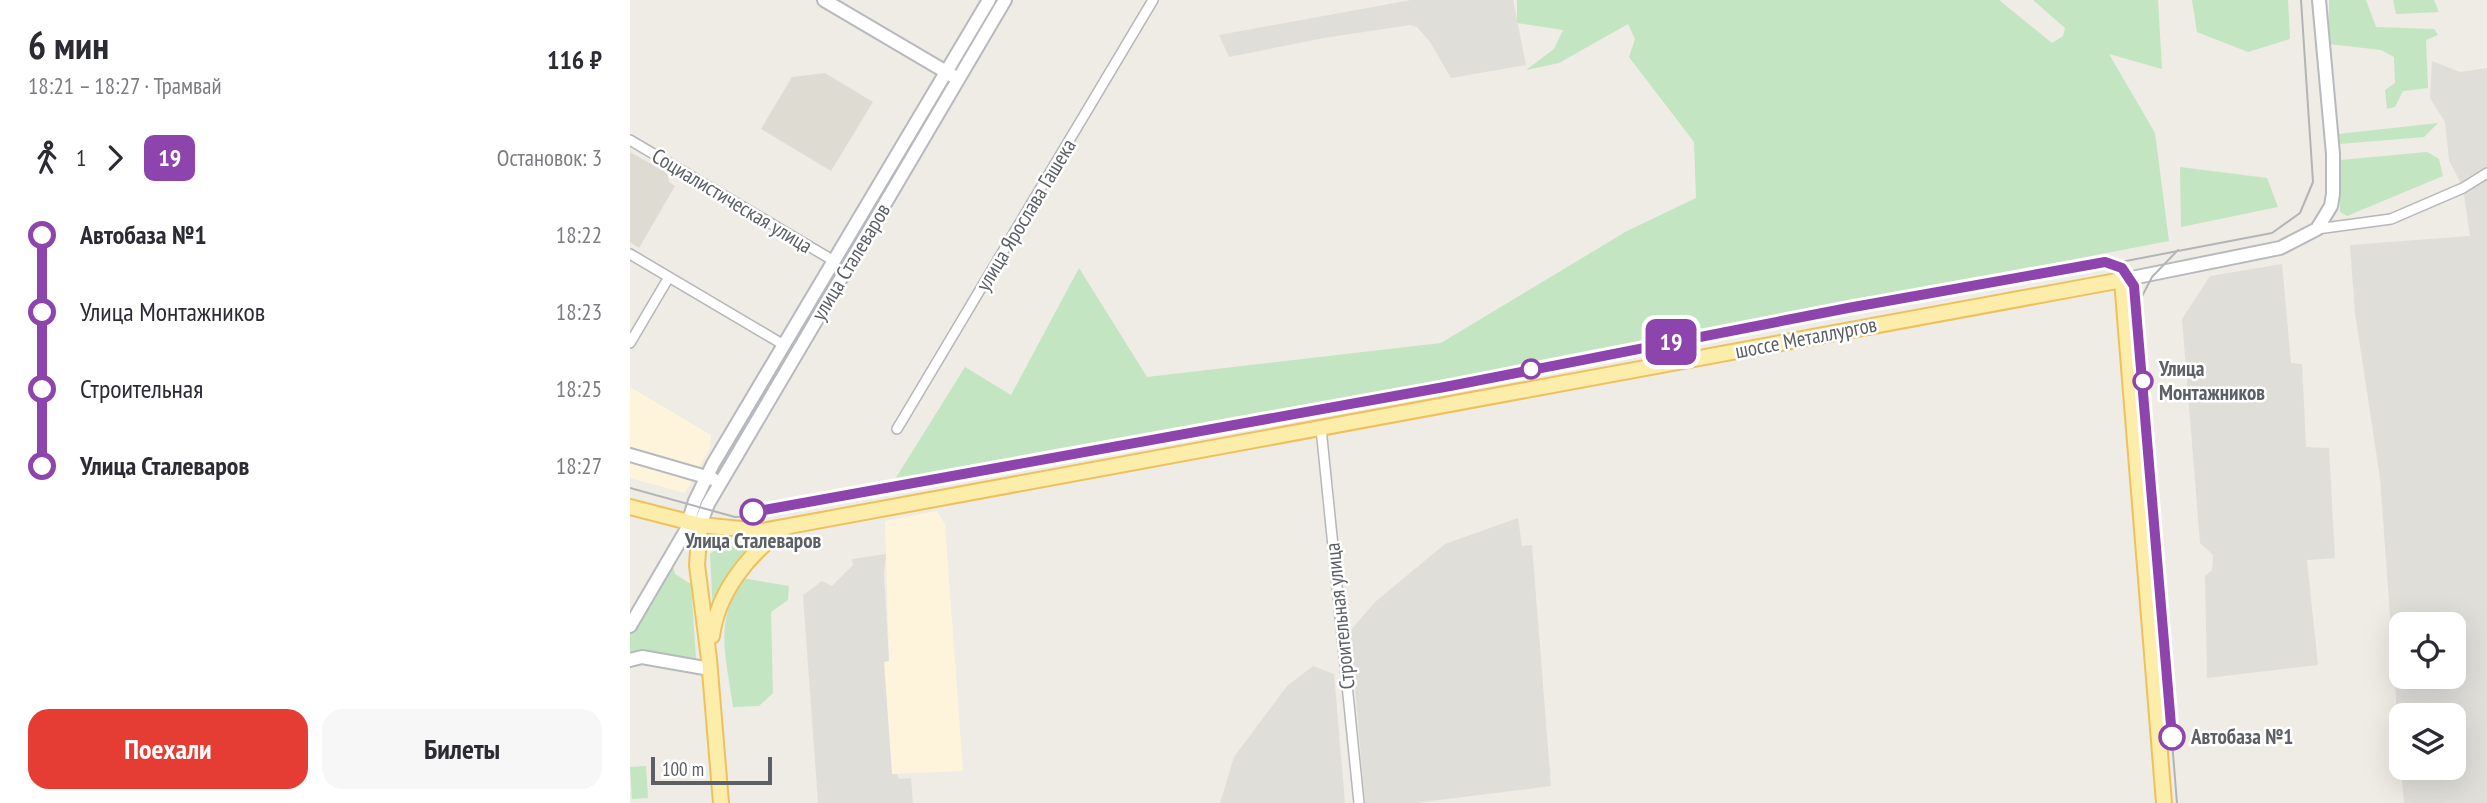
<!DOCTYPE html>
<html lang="ru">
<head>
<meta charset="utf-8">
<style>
	:root { --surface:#fff; --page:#f7f7f7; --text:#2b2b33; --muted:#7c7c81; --accent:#e53d34 }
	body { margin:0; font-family:"PT Sans Narrow",sans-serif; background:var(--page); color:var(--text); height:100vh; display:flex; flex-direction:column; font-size:26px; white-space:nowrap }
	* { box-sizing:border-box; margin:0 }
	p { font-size:23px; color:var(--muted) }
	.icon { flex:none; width:38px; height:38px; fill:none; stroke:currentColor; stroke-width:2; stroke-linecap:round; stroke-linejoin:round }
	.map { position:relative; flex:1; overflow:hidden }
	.side { display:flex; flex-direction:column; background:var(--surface); width:630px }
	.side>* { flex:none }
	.badge { padding:0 14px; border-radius:10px; font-size:24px; line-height:46px }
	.tools { position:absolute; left:1759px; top:612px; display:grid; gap:14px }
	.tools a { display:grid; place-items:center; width:77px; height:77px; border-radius:14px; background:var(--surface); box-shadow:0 7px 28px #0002; font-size:35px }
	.scale { position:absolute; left:21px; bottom:18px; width:121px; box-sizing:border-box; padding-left:7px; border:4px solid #5c6065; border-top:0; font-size:19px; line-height:24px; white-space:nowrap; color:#5c6065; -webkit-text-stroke:5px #fff; paint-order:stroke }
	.map>.badge { position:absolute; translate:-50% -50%; box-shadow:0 0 0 4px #fff }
	.legs { display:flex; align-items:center; gap:10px; height:77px; padding:0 28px; font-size:23px }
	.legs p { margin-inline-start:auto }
	.headline { display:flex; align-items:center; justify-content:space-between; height:119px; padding:0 28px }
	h1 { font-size:38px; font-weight:800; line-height:52px }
	.action { display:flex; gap:14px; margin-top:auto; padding:14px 28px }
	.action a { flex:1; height:80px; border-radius:21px; background:var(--accent); color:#fff; font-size:28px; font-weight:800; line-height:80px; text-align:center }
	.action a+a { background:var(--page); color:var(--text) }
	ul { padding:0 28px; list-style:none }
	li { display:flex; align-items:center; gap:24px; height:77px; font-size:26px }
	li i { display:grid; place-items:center; width:10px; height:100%; margin:0 9px; background:currentColor }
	li i::after { content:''; width:18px; height:18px; margin:-9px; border:5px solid; border-radius:50%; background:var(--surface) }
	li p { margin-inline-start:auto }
	li:first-child i { background:linear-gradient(#0000 50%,currentColor 0) }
	li:last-child i { background:linear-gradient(currentColor 50%,#0000 0) }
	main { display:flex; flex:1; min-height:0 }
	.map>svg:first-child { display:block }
	.commercial { fill:#fdf4db }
	.industrial { fill:#e0ded9; fill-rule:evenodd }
	.education { fill:#dedbd3 }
	.green { fill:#c3e5c2 }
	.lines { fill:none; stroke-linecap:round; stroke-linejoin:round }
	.street-casing { stroke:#b5b7bb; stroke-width:12 }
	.secondary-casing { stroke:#b6b9be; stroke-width:16 }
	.primary-casing { stroke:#eec15e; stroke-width:18 }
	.street { stroke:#fff; stroke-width:9 }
	.secondary { stroke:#fff; stroke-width:12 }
	.primary { stroke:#fdedab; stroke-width:14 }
	.tram { stroke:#b3b4b5; stroke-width:2 }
	.line-1-casing { stroke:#fff; stroke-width:16 }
	.line-1 { stroke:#8e44ad; stroke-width:10 }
	.stop-1-dot { fill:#fff; stroke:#8e44ad; stroke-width:3.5 }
	.labels { text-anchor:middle; stroke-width:5; stroke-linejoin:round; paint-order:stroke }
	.street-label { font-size:21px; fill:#5c6065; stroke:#fff }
	.stop-label { font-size:21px; font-weight:bold; fill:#5c6065; stroke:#fff; text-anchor:start }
</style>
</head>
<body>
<main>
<section class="side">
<div class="headline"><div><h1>6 мин</h1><p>18:21 – 18:27 · Трамвай</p></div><b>116 ₽</b></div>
<div class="legs"><svg class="icon" aria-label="walk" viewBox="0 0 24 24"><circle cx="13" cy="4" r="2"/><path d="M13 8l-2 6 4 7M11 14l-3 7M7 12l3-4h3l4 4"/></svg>1<svg class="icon" aria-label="forward" viewBox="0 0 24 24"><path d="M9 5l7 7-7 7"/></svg><b class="badge" style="background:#8e44ad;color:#fff">19</b><p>Остановок: 3</p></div>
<ul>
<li><i style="color:#8e44ad"></i><b>Автобаза №1</b><p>18:22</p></li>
<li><i style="color:#8e44ad"></i><span>Улица Монтажников</span><p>18:23</p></li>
<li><i style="color:#8e44ad"></i><span>Строительная</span><p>18:25</p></li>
<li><i style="color:#8e44ad"></i><b>Улица Сталеваров</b><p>18:27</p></li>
</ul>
<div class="action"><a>Поехали</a><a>Билеты</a></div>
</section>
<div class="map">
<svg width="1857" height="803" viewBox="0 0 1857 803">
	<rect width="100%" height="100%" fill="#eeece4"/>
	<path class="commercial" d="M0 387 81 435 80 448 55 493 0 478Z
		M307 511 315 524 333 771 262 774 254 661H259L255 521Z"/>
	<path class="industrial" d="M781 0H883L896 65 821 78 800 42 787 27 780 25 694 38 599 57 589 35Z
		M1802 61 1830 72 1857 68V803H1774L1771 768H1824V716H1771V767L1750 478 1725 313 1720 245 1840 236 1833 188 1819 160 1815 122 1800 98ZM1771 625H1824V677H1771Z
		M1652 264 1661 363 1672 364 1676 447 1699 448 1705 558 1677 560 1688 665 1577 678 1575 576 1582 570 1583 555 1570 543 1552 319 1580 276Z
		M888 518 892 546 902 545 921 786 785 803H735L720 631 745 602 815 544Z
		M256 554 254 574 259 661 254 662 262 774H267L269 779 281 778 283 803H188L173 595 192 581 202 586 223 565 222 559Z
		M683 666 704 674 715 803H590L604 757 657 686Z"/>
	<path class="education" d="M195 73 243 102 201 171 131 129 162 77Z
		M0 152 37 173 39 182 45 186 9 248 0 242Z"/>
	<path class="green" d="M887 0H1369L1422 43 1433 36 1435 28 1403 0H1528L1532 69 1479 54 1525 133 1539 241 371 464 259 489 335 367 381 395 449 268 517 377 811 343 997 231 1066 198 1064 142 999 57 1005 39 998 24 929 63 896 70 924 49 933 30 887 23Z
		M1562 0H1658L1660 39 1618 52 1567 32Z
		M1699 0H1736L1746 27 1804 29 1808 35 1796 40 1798 88 1773 91 1765 107 1757 109 1755 90 1765 83 1764 57 1751 50 1699 44Z
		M1763 0H1804L1809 12 1766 14Z
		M1808 123 1794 137 1709 144 1708 134Z
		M1797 152 1809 159 1813 176 1717 216 1710 212V160Z
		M1550 167 1637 178 1648 207 1551 227Z
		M123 546 108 564 83 613 80 554 90 546Z
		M42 562 45 574 61 584 66 659 13 650 0 652V632Z
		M112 578 159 586 158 600 141 612 143 693 129 706 103 707C96 655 84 626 112 578Z
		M16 766 18 798 2 799 0 767Z"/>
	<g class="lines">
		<g class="street-casing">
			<path id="street" d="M0 140 204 261
				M1687 229 1761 219 1833 188 1857 173
				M0 254 154 345
				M0 343 39 277
				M691 428 729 803
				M267 429 523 0"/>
		</g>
		<g class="secondary-casing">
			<path id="secondary" d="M194 0 323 76
				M1492 280 1650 248 1687 229 1701 206 1703 194V154L1689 0
				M0 455 83 479
				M58 523 65 501 83 464 359 0
				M70 525 78 504 375 0
				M0 626 58 527
				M0 660 12 657 80 669"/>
		</g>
		<g class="primary-casing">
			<path id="primary" d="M0 507 70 525 132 531 1492 280 1534 803
				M70 525 67 565 79 659 91 803
				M82 636C88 592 118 554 154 529"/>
		</g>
		<use href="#street" class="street"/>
		<use href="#secondary" class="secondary"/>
		<use href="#primary" class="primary"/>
		<path class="tram" d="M1478 262 1492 268 1505 286 1547 803
			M1507 306 1522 277 1548 250
			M0 488 105 517 145 515 749 404 1642 233 1670 213 1683 182 1671 0"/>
	</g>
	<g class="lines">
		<g class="line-1-casing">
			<path id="line-1" d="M123 512 820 386 1218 308 1475 262 1492 268 1504 286 1542 737"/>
		</g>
		<use href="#line-1" class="line-1"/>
	</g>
	<g class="stop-1-dot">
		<circle cx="901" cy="369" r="9"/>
		<circle cx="1513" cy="381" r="9"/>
		<circle cx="123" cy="512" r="12"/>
		<circle cx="1542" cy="737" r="12"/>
	</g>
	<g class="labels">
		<g class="street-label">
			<text transform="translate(102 201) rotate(31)" y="7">Социалистическая улица</text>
			<text transform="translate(396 215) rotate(-59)" y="7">улица Ярослава Гашека</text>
			<text transform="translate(221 262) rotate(-59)" y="7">улица Сталеваров</text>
			<text transform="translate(1176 338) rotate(-11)" y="7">шоссе Металлургов</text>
			<text transform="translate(710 616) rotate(-96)" y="7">Строительная улица</text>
		</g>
		<g class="stop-label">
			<text x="1529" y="376">Улица<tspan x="1529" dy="24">Монтажников</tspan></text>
			<text x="123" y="548" text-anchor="middle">Улица Сталеваров</text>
			<text x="1561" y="744">Автобаза №1</text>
		</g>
	</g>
</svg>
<div class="tools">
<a><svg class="icon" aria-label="locate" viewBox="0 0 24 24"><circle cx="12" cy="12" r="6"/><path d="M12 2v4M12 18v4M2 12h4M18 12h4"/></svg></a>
<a><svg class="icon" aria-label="layers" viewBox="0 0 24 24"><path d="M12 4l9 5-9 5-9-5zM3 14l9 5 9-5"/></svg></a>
</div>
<div class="scale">100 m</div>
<b class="badge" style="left:1041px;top:342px;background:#8e44ad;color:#fff">19</b>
</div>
</main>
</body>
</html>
